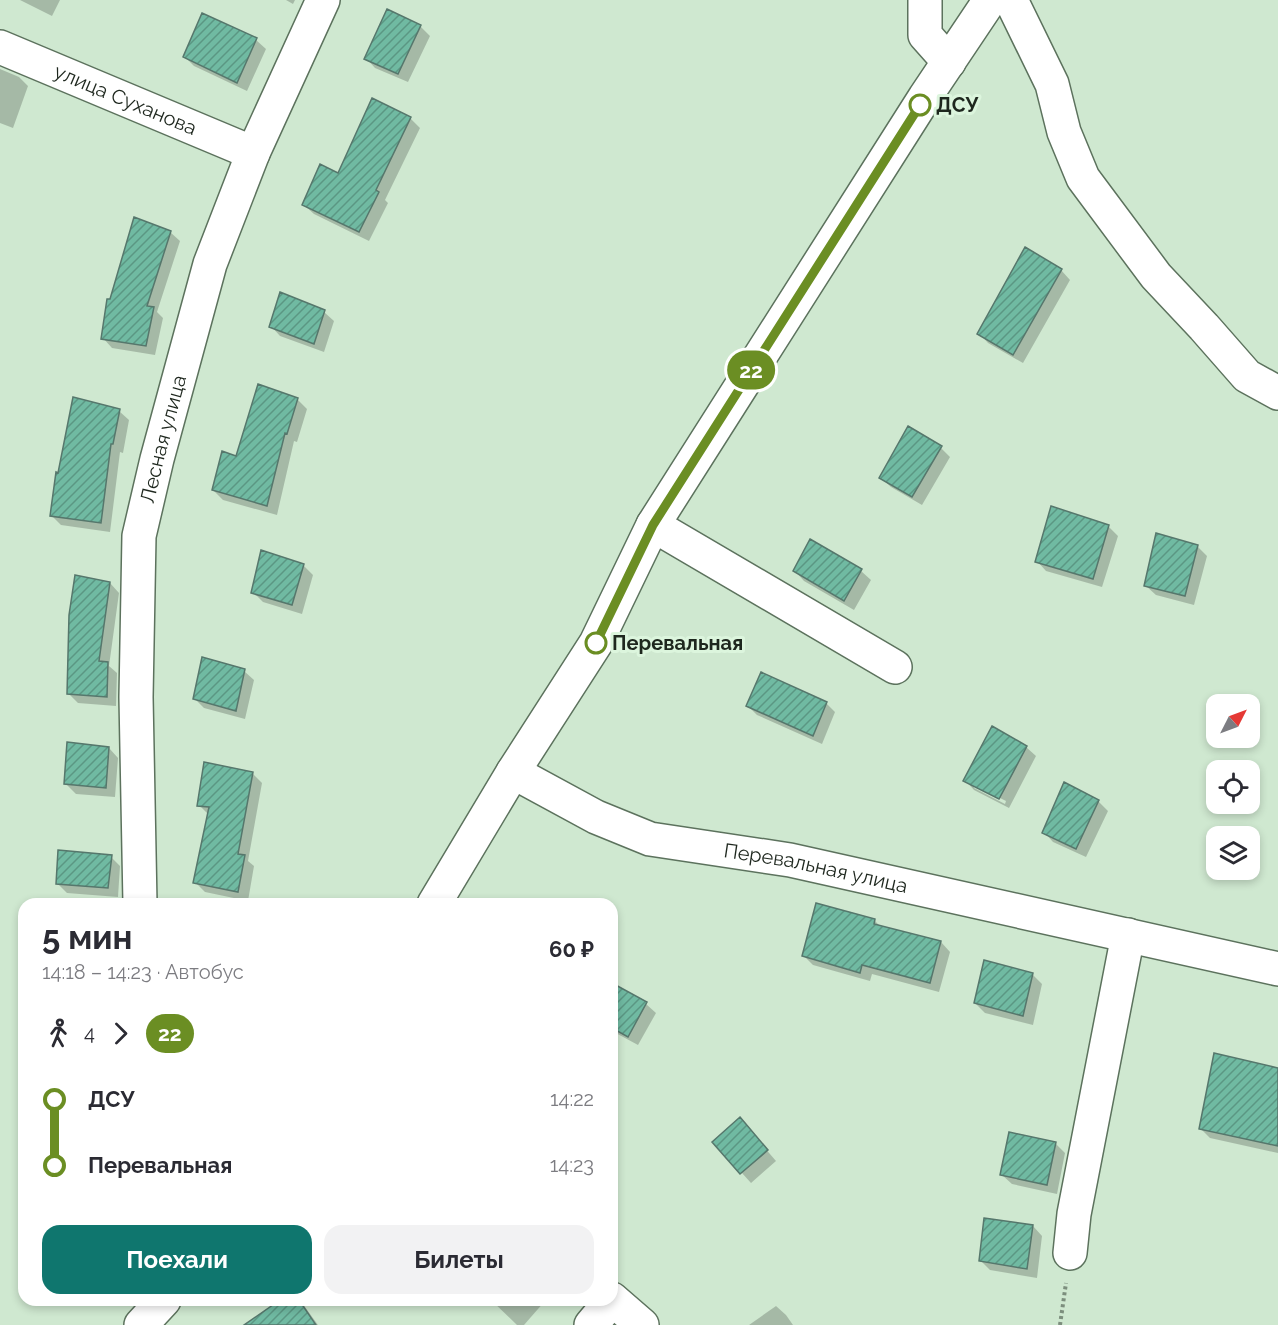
<!DOCTYPE html>
<html lang="ru">
<head>
<meta charset="utf-8">
<style>
	:root { --surface:#fff; --page:#f2f2f3; --text:#2b2b33; --muted:#7c7c81; --accent:#0f766e }
	body { margin:0; font-family:Raleway,sans-serif; background:var(--page); color:var(--text); height:100vh; display:flex; flex-direction:column; font-size:22px; white-space:nowrap }
	* { box-sizing:border-box; margin:0 }
	p { font-size:20px; color:var(--muted) }
	.icon { flex:none; width:33px; height:33px; fill:none; stroke:currentColor; stroke-width:2; stroke-linecap:round; stroke-linejoin:round }
	.map { position:relative; flex:1; overflow:hidden }
	.side { position:absolute; left:18px; top:898px; width:600px; height:408px; display:flex; flex-direction:column; background:var(--surface); border-radius:18px; box-shadow:0 3px 9px #0003 }
	.side>* { flex:none }
	.badge { padding:0 12px; border-radius:20px; font-size:21px; line-height:39px }
	.needle { width:39px; rotate:48deg }
	.fabs { position:absolute; left:1206px; top:694px; display:grid; gap:12px }
	.fabs a { display:grid; place-items:center; width:54px; height:54px; border-radius:12px; background:var(--surface); box-shadow:0 3px 9px #0003; font-size:30px }
	.map>.badge { position:absolute; translate:-50% -50%; box-shadow:0 0 0 3px #fff }
	.legs { display:flex; align-items:center; gap:9px; height:66px; padding:0 24px; font-size:20px }
	.legs p { margin-inline-start:auto }
	.overview { display:flex; align-items:center; justify-content:space-between; height:102px; padding:0 24px }
	h1 { font-size:33px; font-weight:700; line-height:45px }
	.cta { display:flex; gap:12px; margin-top:auto; padding:12px 24px }
	.cta a { flex:1; height:69px; border-radius:18px; background:var(--accent); color:#fff; font-size:24px; font-weight:700; line-height:69px; text-align:center }
	.cta a+a { background:var(--page); color:var(--text) }
	ul { padding:0 24px; list-style:none }
	li { display:flex; align-items:center; gap:21px; height:66px; font-size:22px }
	li i { display:grid; place-items:center; width:9px; height:100%; margin:0 8px; background:currentColor }
	li i::after { content:''; width:15px; height:15px; margin:-8px; border:4px solid; border-radius:50%; background:var(--surface) }
	li p { margin-inline-start:auto }
	li:first-child i { background:linear-gradient(#0000 50%,currentColor 0) }
	li:last-child i { background:linear-gradient(currentColor 50%,#0000 0) }
	.map>svg:first-child { display:block }
	.shadow { fill:#0003; fill-rule:evenodd }
	.building { fill:url(#building-hatch); stroke:#56776c; stroke-width:1.5 }
	.lines { fill:none; stroke-linecap:round; stroke-linejoin:round }
	.minor-casing { stroke:#5c725d; stroke-width:36 }
	.highway-casing { stroke:#5c725d; stroke-width:36 }
	.path { stroke:#7c8e7d; stroke-width:4; stroke-dasharray:3 3; stroke-linecap:butt }
	.minor { stroke:#fff; stroke-width:33 }
	.highway { stroke:#fff; stroke-width:33 }
	.line-1-casing { stroke:#fff; stroke-width:14 }
	.line-1 { stroke:#6b8e23; stroke-width:9 }
	.stop-1-dot { fill:#fff; stroke:#6b8e23; stroke-width:3 }
	.labels { text-anchor:middle; stroke-width:6; stroke-linejoin:round; paint-order:stroke }
	.street-label { font-size:20px; fill:#1e271e; stroke:#dcf5dd }
	.stop-label { font-size:20px; font-weight:bold; fill:#1e271e; stroke:#dcf5dd; text-anchor:start }
</style>
</head>
<body>
<div class="map">
<svg width="1278" height="1325" viewBox="0 0 1278 1325">
	<defs>
		<pattern id="building-hatch" width="6" height="6" patternUnits="userSpaceOnUse" patternTransform="scale(1.5)"><rect width="6" height="6" fill="#70baa2"/><path d="M-1 1l2-2M0 6l6-6M5 7l2-2" fill="none" stroke="#5b9783"/></pattern>
	</defs>
	<rect width="100%" height="100%" fill="#cfe8d0"/>
	<path class="shadow" d="M20 0H60L52 16Z
		M286 0H295L293 4Z
		M420 26 430 36 408 82 375 68 366 58Z
		M256 40 266 49 247 91 194 66 185 57Z
		M0 69 19 77 28 86 13 128 0 123Z
		M410 118 420 128 385 200 388 203 369 241 314 214 304 205 339 175Z
		M170 232 180 241 157 312 163 318 155 355 112 348 103 338 111 301Z
		M1061 270 1070 280 1023 363 988 343 979 333Z
		M324 312 334 321 324 352 280 336 271 326Z
		M297 399 307 409 297 442 294 441 277 515 223 500 213 490 237 458Z
		M119 411 129 420 123 453 120 452 110 532 61 525 51 515Z
		M941 448 950 457 922 505 891 487 881 478Z
		M1108 526 1118 536 1102 587 1046 571 1037 561Z
		M810 541 861 571 871 580 854 610 804 581 795 571Z
		M1197 546 1207 556 1194 605 1156 595 1146 586Z
		M303 565 313 575 302 614 263 602 253 592Z
		M110 583 119 593 109 666 117 673 116 706 78 703 68 693Z
		M244 671 254 680 245 719 204 708 194 698Z
		M826 703 835 712 822 744 757 715 748 706Z
		M1026 747 1036 756 1009 808 974 790 965 780ZM974 785 1006 801 1005 804 974 788Z
		M109 748 118 758 115 797 76 794 66 784Z
		M252 773 262 783 248 861 254 866 248 901 205 892 195 882 209 815 199 805Z
		M1098 801 1108 811 1086 857 1053 842 1044 832Z
		M111 857 120 866 118 897 67 893 57 883Z
		M874 920 881 927 941 942 950 952 939 992 872 974 870 981 813 965 803 955Z
		M1032 974 1042 984 1033 1025 985 1013 975 1003Z
		M612 985 646 1004 656 1013 638 1045 612 1031Z
		M1278 1069V1153L1210 1138 1201 1129Z
		M740 1119 776 1161 751 1183 714 1142Z
		M1055 1143 1065 1153 1057 1194 1012 1184 1002 1175Z
		M1033 1226 1042 1236 1037 1278 990 1270 980 1260Z
		M283 1300H300L318 1325H256Z
		M491 1300H545V1301L524 1325H517Z
		M776 1306 786 1315 793 1325H749Z"/>
	<path class="building" d="M387 9 421 25 398 74 364 59Z
		M202 13 257 38 237 83 183 57Z
		M372 98 411 117 376 190 379 192 359 232 302 205 320 164 338 173Z
		M134 217 171 231 147 306 154 307 146 346 101 339 107 299H110Z
		M1025 247 1062 269 1013 355 977 334Z
		M280 292 325 310 314 344 269 327Z
		M258 384 298 398 287 434 285 433 267 506 212 490 222 451 236 456Z
		M73 397 120 409 113 444H111L101 523 50 516 56 472 58 473Z
		M908 426 942 446 912 497 879 478Z
		M1051 506 1109 525 1093 579 1035 562Z
		M1156 533 1198 545 1185 596 1144 586Z
		M810 539 862 569 844 601 793 571Z
		M261 550 304 564 292 605 251 593Z
		M75 575 110 582 99 661 108 662 107 697 67 694 69 615Z
		M202 657 245 669 236 711 193 699Z
		M761 672 827 702 813 736 746 706Z
		M992 726 1027 746 999 799 963 781Z
		M67 742 109 747 106 788 64 784Z
		M204 762 253 772 238 854 245 855 238 892 193 883 209 807 197 806Z
		M1064 782 1099 800 1076 849 1042 833Z
		M58 850 112 855 108 888 56 884Z
		M816 903 875 919 874 924 941 941 930 983 862 965 860 973 802 956Z
		M984 960 1033 973 1023 1016 974 1003Z
		M612 983 647 1002 628 1037 612 1028Z
		M1214 1053 1278 1068V1146L1199 1129Z
		M740 1117 768 1150 740 1174 712 1142Z
		M1009 1132 1056 1142 1047 1185 1000 1175Z
		M984 1218 1033 1225 1027 1269 979 1261Z
		M280 1300H299L316 1325H244Z"/>
	<g class="lines">
		<g class="minor-casing">
			<g id="minor">
				<path d="M925 0V35L949 62"/>
				<path d="M1011 0 1052 84 1064 132 1083 178 1156 276 1204 327 1247 376 1278 393"/>
				<path id="s1" d="M0 47 253 153"/>
				<path d="M653 525 895 667"/>
				<path id="s2" d="M513 772 596 817 650 839 790 860 1278 969"/>
				<path id="s3" d="M140 904 136 697 139 536 157 459 210 264 253 153 323 0"/>
				<path d="M1070 1253 1074 1214 1128 935"/>
				<path d="M612 1299 642 1325"/>
				<path d="M591 1325 612 1300"/>
			</g>
		</g>
		<g class="highway-casing">
			<path id="highway" d="M434 904 513 772 596 643 653 525 925 97 990 0
				M141 1325 164 1300"/>
		</g>
		<path class="path" d="M1060 1325 1066 1283"/>
		<use href="#minor" class="minor"/>
		<use href="#highway" class="highway"/>
	</g>
	<g class="lines">
		<g class="line-1-casing">
			<path id="line-1" d="M596 643 653 525 920 105"/>
		</g>
		<use href="#line-1" class="line-1"/>
	</g>
	<g class="stop-1-dot">
		<circle cx="920" cy="105" r="10"/>
		<circle cx="596" cy="643" r="10"/>
	</g>
	<g class="labels">
		<g class="street-label">
			<text dy="7" stroke="none"><textPath href="#s1" startOffset="136">улица Суханова</textPath></text>
			<text dy="7" stroke="none"><textPath href="#s3" startOffset="468">Лесная улица</textPath></text>
			<text dy="7" stroke="none"><textPath href="#s2" startOffset="321">Перевальная улица</textPath></text>
		</g>
		<g class="stop-label">
			<text x="936" y="112">ДСУ</text>
			<text x="612" y="650">Перевальная</text>
		</g>
	</g>
</svg>
<div class="fabs">
<a><svg class="needle" viewBox="-14 -14 28 28"><path d="M0-13l5 13h-10z" fill="#e53935"/><path d="M0 13l5-13h-10z" fill="#7c7c81"/></svg></a>
<a><svg class="icon" aria-label="locate" viewBox="0 0 24 24"><circle cx="12" cy="12" r="6"/><path d="M12 2v4M12 18v4M2 12h4M18 12h4"/></svg></a>
<a><svg class="icon" aria-label="layers" viewBox="0 0 24 24"><path d="M12 4l9 5-9 5-9-5zM3 14l9 5 9-5"/></svg></a>
</div>
<b class="badge" style="left:751px;top:370px;background:#6b8e23;color:#fff">22</b>
<section class="side">
<div class="overview"><div><h1>5 мин</h1><p>14:18 – 14:23 · Автобус</p></div><b>60 ₽</b></div>
<div class="legs"><svg class="icon" aria-label="walk" viewBox="0 0 24 24"><circle cx="13" cy="4" r="2"/><path d="M13 8l-2 6 4 7M11 14l-3 7M7 12l3-4h3l4 4"/></svg>4<svg class="icon" aria-label="forward" viewBox="0 0 24 24"><path d="M9 5l7 7-7 7"/></svg><b class="badge" style="background:#6b8e23;color:#fff">22</b></div>
<ul>
<li><i style="color:#6b8e23"></i><b>ДСУ</b><p>14:22</p></li>
<li><i style="color:#6b8e23"></i><b>Перевальная</b><p>14:23</p></li>
</ul>
<div class="cta"><a>Поехали</a><a>Билеты</a></div>
</section>
</div>
</body>
</html>
